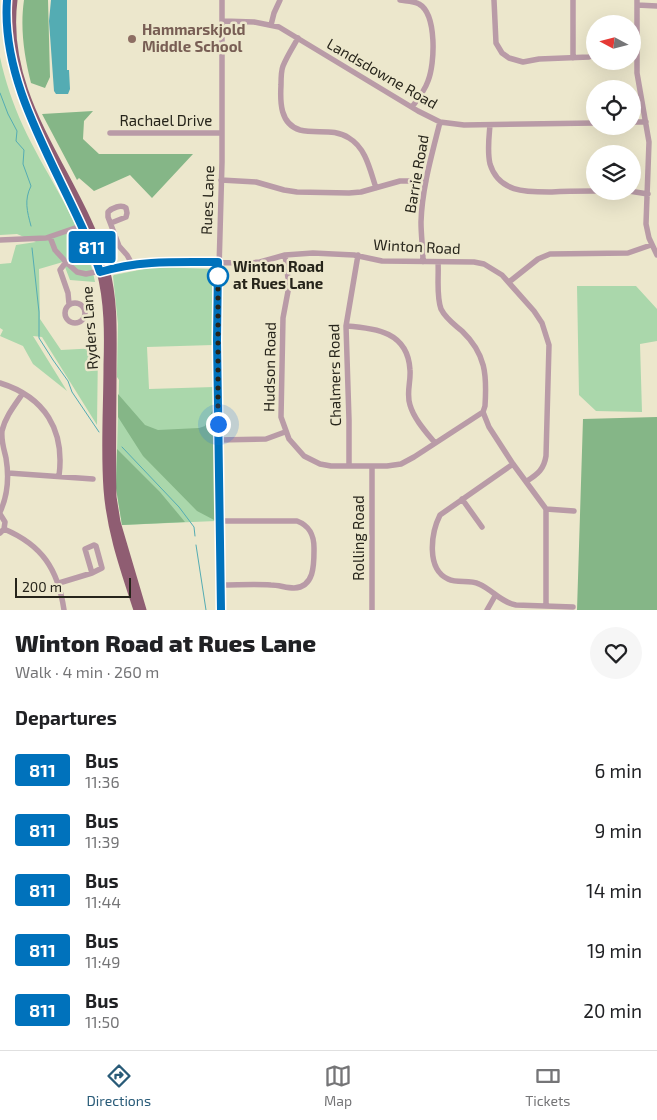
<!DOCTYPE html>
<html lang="en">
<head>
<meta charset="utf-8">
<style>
	:root { --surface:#fff; --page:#f6f6f6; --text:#202124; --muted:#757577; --line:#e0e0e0; --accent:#295b78 }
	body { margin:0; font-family:"Exo 2",sans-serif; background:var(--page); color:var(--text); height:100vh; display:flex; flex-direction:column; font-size:19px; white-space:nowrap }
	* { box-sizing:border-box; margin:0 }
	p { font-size:16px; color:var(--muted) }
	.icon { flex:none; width:28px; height:28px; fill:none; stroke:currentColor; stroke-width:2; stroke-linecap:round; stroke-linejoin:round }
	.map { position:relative; height:610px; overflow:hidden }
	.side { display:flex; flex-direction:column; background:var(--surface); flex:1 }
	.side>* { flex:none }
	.badge { padding:0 10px; border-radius:4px; font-size:18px; line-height:32px }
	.needle { width:32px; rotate:277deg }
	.tools { position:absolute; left:586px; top:15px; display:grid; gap:10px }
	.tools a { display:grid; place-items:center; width:55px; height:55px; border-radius:50%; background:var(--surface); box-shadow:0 5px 20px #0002; font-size:25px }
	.scale { position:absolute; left:15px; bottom:12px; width:116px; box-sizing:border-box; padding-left:5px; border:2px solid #26241a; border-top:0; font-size:14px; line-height:18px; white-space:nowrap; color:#26241a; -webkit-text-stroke:4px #ece7cc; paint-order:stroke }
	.you { position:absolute; width:25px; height:25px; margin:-12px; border:4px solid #fff; border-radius:50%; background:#1a73e8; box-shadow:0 0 0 8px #1a73e833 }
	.map>.badge { position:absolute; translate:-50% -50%; box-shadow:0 0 0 2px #fff }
	h2 { padding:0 15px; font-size:19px; line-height:45px }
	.round { display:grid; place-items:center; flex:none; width:52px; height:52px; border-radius:26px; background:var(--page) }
	.headline { display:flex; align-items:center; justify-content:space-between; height:85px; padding:0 15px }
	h1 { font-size:24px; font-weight:800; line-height:38px }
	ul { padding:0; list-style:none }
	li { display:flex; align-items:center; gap:15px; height:60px; padding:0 15px }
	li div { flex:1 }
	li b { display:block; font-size:19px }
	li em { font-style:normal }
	li .badge { min-width:55px; font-weight:700; text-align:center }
	.menu { display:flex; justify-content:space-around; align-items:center; height:70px; border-top:1px solid var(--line); background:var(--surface); font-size:14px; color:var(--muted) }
	.menu a { display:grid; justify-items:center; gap:2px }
	.menu .current { color:var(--accent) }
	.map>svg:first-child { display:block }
	.green { fill:#aad7ab }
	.forest { fill:#85b687 }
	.water { fill:#54acb3 }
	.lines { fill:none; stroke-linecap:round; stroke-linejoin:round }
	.stream { stroke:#54acb3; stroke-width:1 }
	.minor { stroke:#b99ba7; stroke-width:5.5 }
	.major { stroke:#8f5d72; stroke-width:7 }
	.line-casing { stroke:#fff; stroke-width:11 }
	.line { stroke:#0072bc; stroke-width:8 }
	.walk { stroke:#26241a; stroke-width:5; stroke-dasharray:0 9 }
	.education-dot { fill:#8d6e63; stroke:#ece7cc; stroke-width:2 }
	.stop-dot { fill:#fff; stroke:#0072bc; stroke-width:2.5 }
	.labels { text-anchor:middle; stroke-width:5; stroke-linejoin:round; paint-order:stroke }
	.education-label { font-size:15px; font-weight:bold; fill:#785e54; stroke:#ece7cc; text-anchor:start }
	.street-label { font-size:15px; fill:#26241a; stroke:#ece7cc }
	.stop-label { font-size:15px; font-weight:bold; fill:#26241a; stroke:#ece7cc; text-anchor:start }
</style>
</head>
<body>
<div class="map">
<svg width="657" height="610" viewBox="0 0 657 610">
	<rect width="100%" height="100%" fill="#ece7cc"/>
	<path class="green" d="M0 57C5 81 13 104 23 126 47 178 84 225 95 282L70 280 63 262 39 269 40 319 61 350 98 348 97 425 42 337 33 336 67 391 33 364 23 346 0 336 3 330 0 328V264L11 263 16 245 36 242 17 234 0 235Z
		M154 267 214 269 213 345 147 347 149 389 214 387 216 521 122 525 116 488 119 380 117 377 118 324 113 276 114 275Z
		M577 286H636L657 309V341L640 344 642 412 596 411 579 395Z"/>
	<path class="forest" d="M24 0H48L50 77 45 88 31 83C24 55 20 28 24 0Z
		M93 111 84 121 83 139 99 154H193L152 198 130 175 94 191 79 178 77 180 42 114Z
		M118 394 145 425 158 430 199 428 205 426 213 409H215L216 521 197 511 143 456 118 417Z
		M657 417V610H577L583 419Z
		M117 449 160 492 185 522 122 525 116 488Z"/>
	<path class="water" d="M51 0H67V70H69L70 89 68 94H56L54 91 49 21Z"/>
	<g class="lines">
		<path class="stream" d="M0 93 8 114 17 131 16 141 24 150 23 164 31 186C24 200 27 211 31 226
			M32 248 39 312V338L53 360 68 381 72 392 99 432
			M122 447 179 507 194 527 195 536
			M196 545 206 610"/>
		<path class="minor" d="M400 0C406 1 414 1 419 4 437 14 435 64 428 81 425 90 418 99 412 107
			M494 0 496 43 502 53 509 58 523 62 539 59 589 57 595 55
			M573 0V58
			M637 0V73L649 142 646 224 649 238 657 255
			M637 5 657 6
			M223 21 254 22 279 27 418 111 440 122 464 125 595 123
			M271 25 274 13 280 0
			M298 38C293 47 287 56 283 66 281 71 281 78 281 85 280 102 280 124 300 130 317 134 334 128 349 138 366 148 370 170 376 188
			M632 122H646
			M490 125C489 137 487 151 490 164 499 193 527 192 552 192 566 191 581 191 595 191
			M110 133H222
			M221 180 256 182 284 190 297 192 349 193 361 192 400 181H426
			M629 191 648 194
			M111 223 126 217 127 213 126 208C121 204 112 208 108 212V217L119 246 127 255 132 264
			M50 237 55 250 66 262 77 272 86 274 132 264 152 262 250 263 260 262 285 255 313 253 354 255 382 261 474 262 484 264 502 275 534 311 542 323 549 345 546 456C544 469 538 474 527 481
			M0 240 46 238 81 226
			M285 255 289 286 283 318 281 417 289 439 304 456 320 464 331 466H387L401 464 414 457 483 412
			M66 262 60 270 68 293 69 304
			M423 262C423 249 421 235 421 222 422 188 432 154 440 122
			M438 262C439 277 436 295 441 309 446 319 454 324 462 331 486 354 487 375 485 406L483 412 489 427 513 464 546 509V606
			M509 282 538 259 550 254 628 253 651 245
			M65 313a10 10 0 1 1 20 0a10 10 0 1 1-20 0Z
			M346 326C376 328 408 332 410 370 411 382 406 393 410 405 414 419 426 432 435 443
			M0 383C45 397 65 430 59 476
			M218 440 266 439 285 432
			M513 464 440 515C431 533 426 569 448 579 458 584 469 579 479 584 493 590 500 602 516 605L573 607
			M349 466V420L346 326 358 255
			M8 473 93 479
			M462 499 482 527
			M546 509 574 511
			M0 512C8 495 9 476 6 458 4 449 1 441 2 431 5 417 15 405 23 393
			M0 514 5 522 4 529 0 533
			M220 521H297C310 526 314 535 314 548 314 563 315 587 294 588 286 588 279 585 271 585 254 584 238 585 221 585
			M4 529C42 545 58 569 64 610
			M94 545 96 546 102 568 92 573 85 549Z
			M59 583 92 573
			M221 610 217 340 222 162V0
			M372 610V466
			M487 610 495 596"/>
		<path class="major" d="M7 0C0 76 43 147 74 212 84 232 94 250 100 271 108 302 108 334 107 365 107 406 104 448 107 489 110 531 124 570 137 610
			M14 0C1 103 80 176 106 269 115 302 113 337 113 371 113 413 112 455 113 497L117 522 143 610"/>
	</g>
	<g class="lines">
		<g class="line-casing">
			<path id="line" d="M7 0C0 95 71 185 100 272 140 260 177 262 218 262L217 340 221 610"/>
		</g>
		<use href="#line" class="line"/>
		<path class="walk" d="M218 424V276"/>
	</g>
	<circle class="education-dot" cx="132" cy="39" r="5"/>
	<circle class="stop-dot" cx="218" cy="276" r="10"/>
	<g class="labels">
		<g class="education-label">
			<text x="142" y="35">Hammarskjold<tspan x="142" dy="17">Middle School</tspan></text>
		</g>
		<g class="street-label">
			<text transform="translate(382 74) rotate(30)" y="5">Landsdowne Road</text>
			<text x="166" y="126">Rachael Drive</text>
			<text transform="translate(417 174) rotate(-80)" y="5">Barrie Road</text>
			<text transform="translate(208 200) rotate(-88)" y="5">Rues Lane</text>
			<text transform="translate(417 247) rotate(3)" y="5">Winton Road</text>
			<text transform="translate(90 328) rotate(-94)" y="5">Ryders Lane</text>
			<text transform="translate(270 367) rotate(-89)" y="5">Hudson Road</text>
			<text transform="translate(335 375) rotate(-91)" y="5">Chalmers Road</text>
			<text transform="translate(359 538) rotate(-90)" y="5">Rolling Road</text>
		</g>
		<g class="stop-label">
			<text x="233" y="272">Winton Road<tspan x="233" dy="17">at Rues Lane</tspan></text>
		</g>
	</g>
</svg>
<div class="tools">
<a><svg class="needle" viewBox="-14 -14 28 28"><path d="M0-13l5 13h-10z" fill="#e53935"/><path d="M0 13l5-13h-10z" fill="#757577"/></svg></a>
<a><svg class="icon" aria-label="locate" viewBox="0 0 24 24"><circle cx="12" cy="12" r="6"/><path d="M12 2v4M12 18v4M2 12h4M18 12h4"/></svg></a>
<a><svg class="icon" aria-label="layers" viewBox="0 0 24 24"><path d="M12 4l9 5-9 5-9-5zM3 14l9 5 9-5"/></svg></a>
</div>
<div class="scale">200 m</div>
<div class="you" style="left:218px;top:424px"></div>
<b class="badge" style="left:92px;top:247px;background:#0072bc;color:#fff">811</b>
</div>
<section class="side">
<div class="headline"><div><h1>Winton Road at Rues Lane</h1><p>Walk · 4 min · 260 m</p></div><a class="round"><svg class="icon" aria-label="heart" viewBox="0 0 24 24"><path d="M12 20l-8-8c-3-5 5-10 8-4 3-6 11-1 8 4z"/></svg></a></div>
<h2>Departures</h2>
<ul>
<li><span class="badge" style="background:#0072bc;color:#fff">811</span><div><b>Bus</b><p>11:36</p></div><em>6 min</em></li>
<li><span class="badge" style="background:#0072bc;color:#fff">811</span><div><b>Bus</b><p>11:39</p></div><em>9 min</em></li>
<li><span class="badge" style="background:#0072bc;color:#fff">811</span><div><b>Bus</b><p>11:44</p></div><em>14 min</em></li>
<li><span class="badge" style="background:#0072bc;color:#fff">811</span><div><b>Bus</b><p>11:49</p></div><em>19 min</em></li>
<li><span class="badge" style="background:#0072bc;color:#fff">811</span><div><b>Bus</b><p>11:50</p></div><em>20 min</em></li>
</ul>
</section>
<nav class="menu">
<a class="current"><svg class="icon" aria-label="directions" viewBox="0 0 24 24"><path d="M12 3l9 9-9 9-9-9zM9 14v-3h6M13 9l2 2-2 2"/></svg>Directions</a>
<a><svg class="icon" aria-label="map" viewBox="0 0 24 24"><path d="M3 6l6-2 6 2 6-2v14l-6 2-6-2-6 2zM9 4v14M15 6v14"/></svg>Map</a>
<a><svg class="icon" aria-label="tickets" viewBox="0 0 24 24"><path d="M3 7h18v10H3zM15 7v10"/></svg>Tickets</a>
</nav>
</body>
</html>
